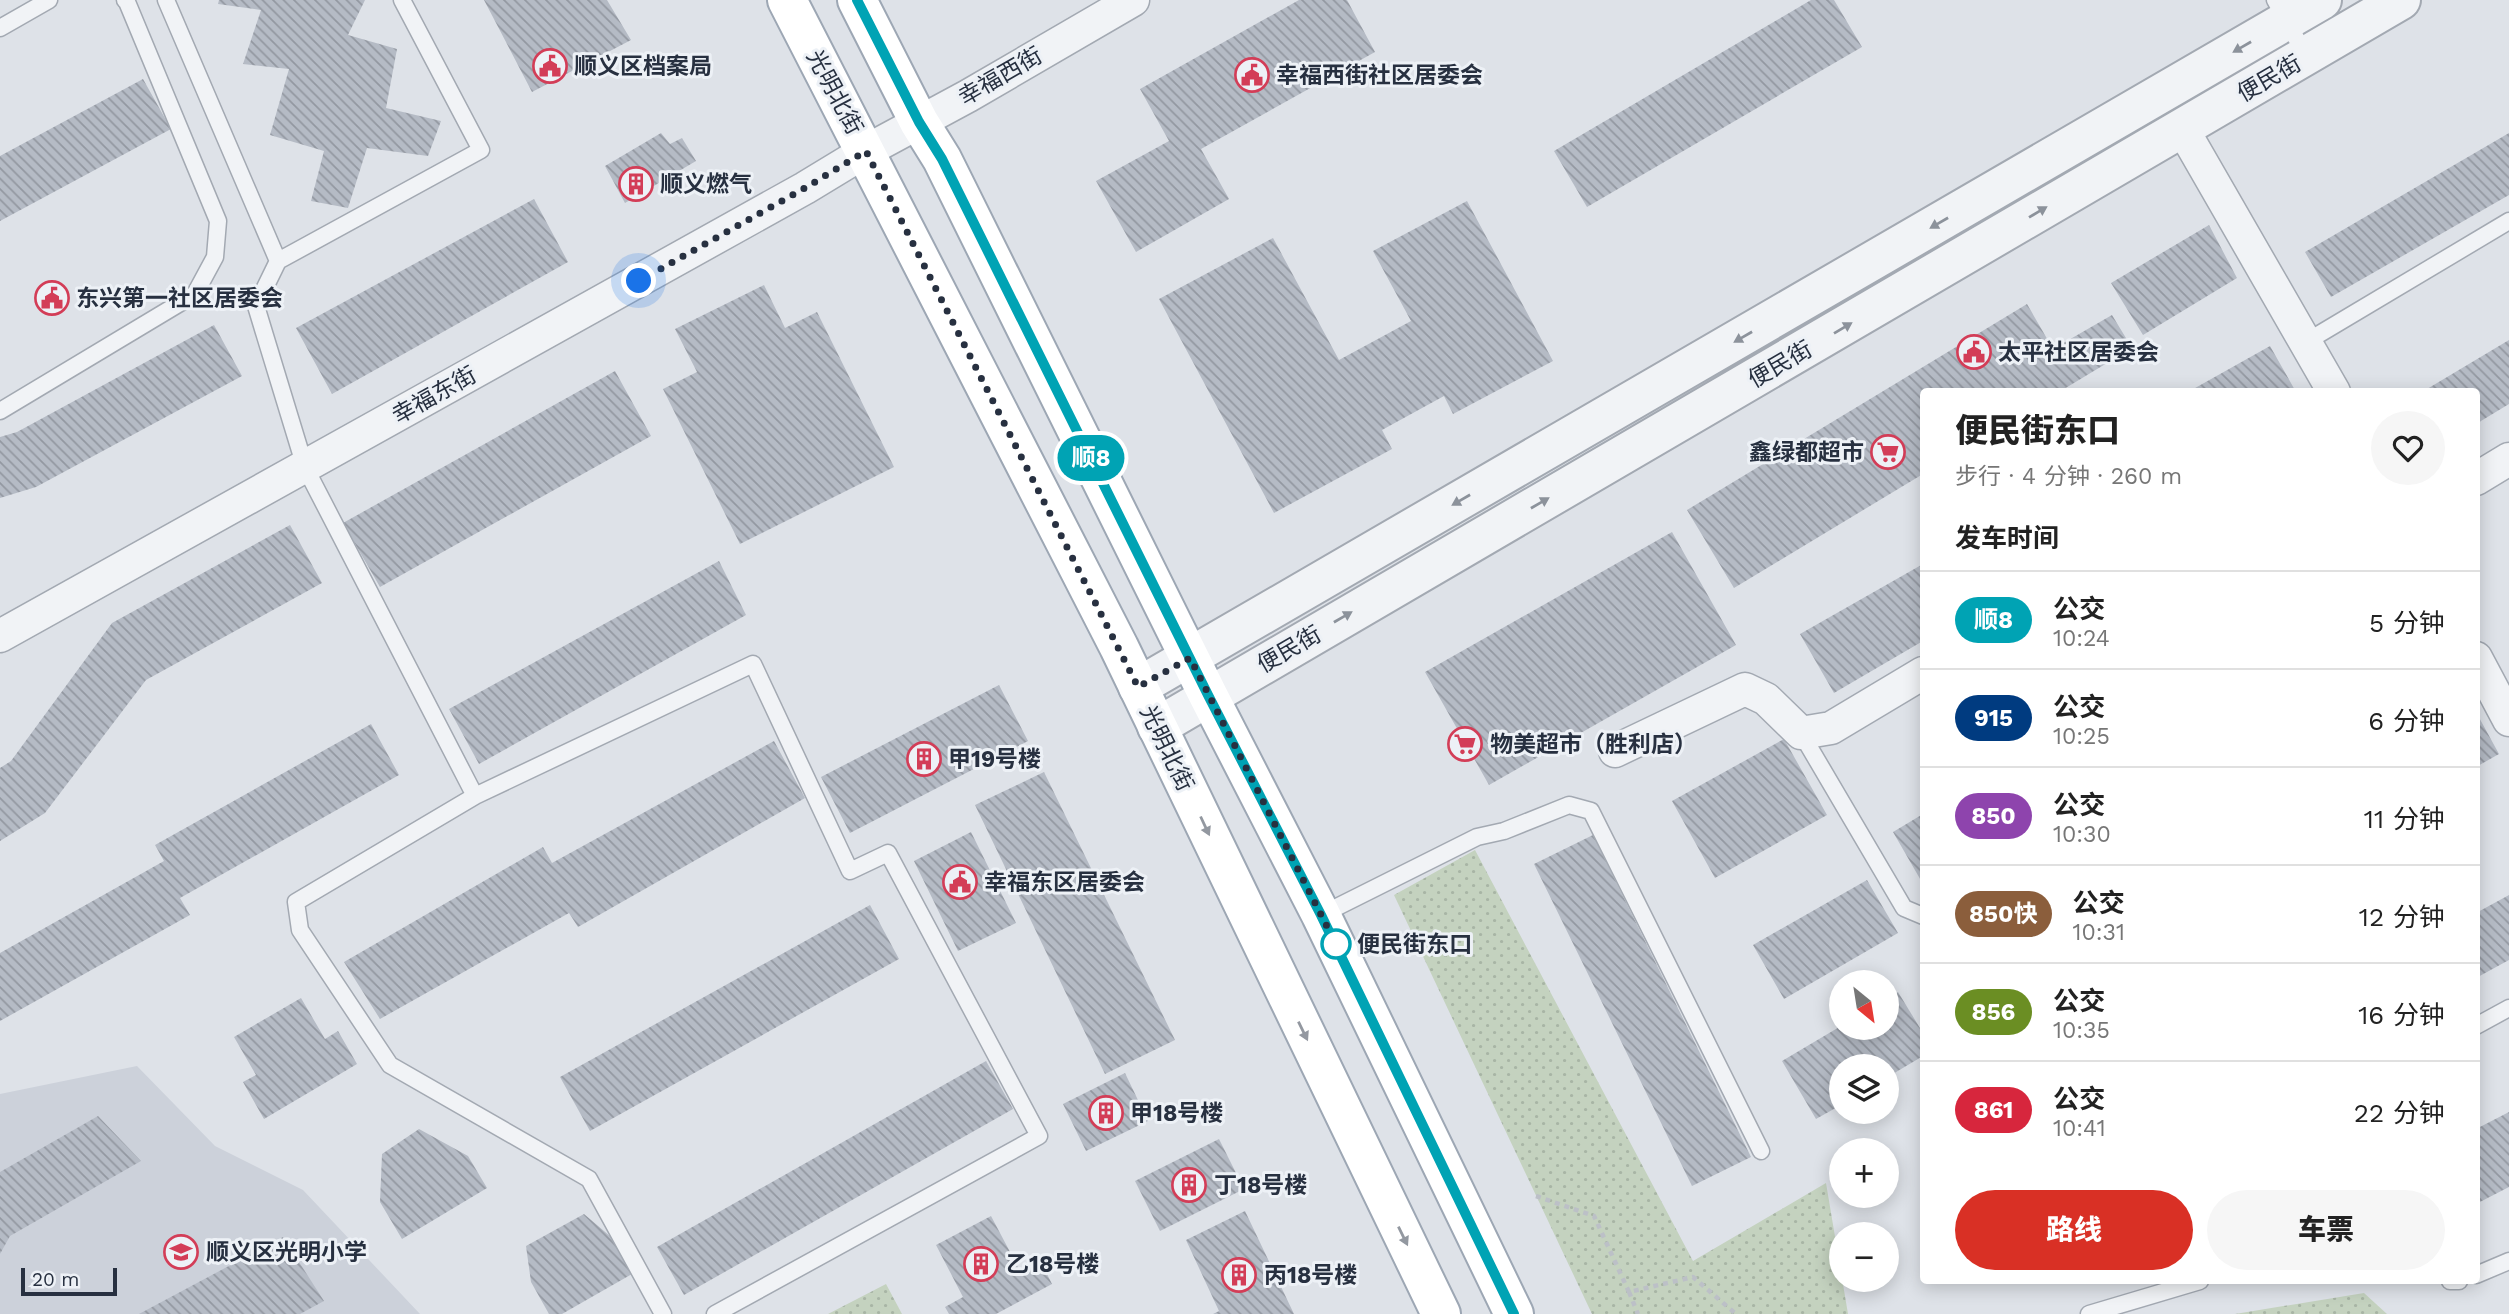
<!DOCTYPE html>
<html lang="zh">
<head>
<meta charset="utf-8">
<style>
	:root { --surface:#fff; --page:#f6f6f6; --text:#222; --muted:#767676; --line:#e0e0e0; --accent:#d93025 }
	body { margin:0; font-family:"Work Sans","Noto Sans SC",sans-serif; background:var(--page); color:var(--text); height:100vh; display:flex; flex-direction:column; font-size:26px; white-space:nowrap }
	* { box-sizing:border-box; margin:0 }
	p { font-size:23px; color:var(--muted) }
	.icon { flex:none; width:38px; height:38px; fill:none; stroke:currentColor; stroke-width:2; stroke-linecap:round; stroke-linejoin:round }
	.map { position:relative; flex:1; overflow:hidden }
	.details { position:absolute; left:1920px; top:388px; width:560px; height:896px; display:flex; flex-direction:column; background:var(--surface); border-radius:7px; box-shadow:0 4px 18px #0003 }
	.details>* { flex:none }
	.badge { padding:0 14px; border-radius:23px; font-size:24px; line-height:46px }
	.needle { width:46px; rotate:150deg }
	.buttons { position:absolute; left:1829px; top:970px; display:grid; gap:14px }
	.buttons a { display:grid; place-items:center; width:70px; height:70px; border-radius:50%; background:var(--surface); box-shadow:0 4px 18px #0003; font-size:35px }
	.scale { position:absolute; left:21px; bottom:18px; width:96px; box-sizing:border-box; padding-left:7px; border:4px solid #273040; border-top:0; font-size:19px; line-height:24px; white-space:nowrap; color:#273040; -webkit-text-stroke:5px #edf1f6; paint-order:stroke }
	.you { position:absolute; width:35px; height:35px; margin:-18px; border:5px solid #fff; border-radius:50%; background:#1a73e8; box-shadow:0 0 0 10px #1a73e833 }
	.map>.badge { position:absolute; translate:-50% -50%; box-shadow:0 0 0 4px #fff }
	h2 { padding:0 35px; font-size:26px; line-height:63px }
	.round { display:grid; place-items:center; flex:none; width:74px; height:74px; border-radius:37px; background:var(--page) }
	.headline { display:flex; align-items:center; justify-content:space-between; height:119px; padding:0 35px }
	h1 { font-size:33px; font-weight:800; line-height:52px }
	.cta { display:flex; gap:14px; margin-top:auto; padding:14px 35px }
	.cta a { flex:1; height:80px; border-radius:42px; background:var(--accent); color:#fff; font-size:28px; font-weight:800; line-height:80px; text-align:center }
	.cta a+a { background:var(--page); color:var(--text) }
	ul { padding:0; list-style:none }
	li { display:flex; align-items:center; gap:21px; height:98px; padding:0 35px; border-top:2px solid var(--line) }
	li div { flex:1 }
	li b { display:block; font-size:26px }
	li em { font-style:normal }
	li .badge { min-width:77px; font-weight:700; text-align:center }
	.map>svg:first-child { display:block }
	.built { fill:#ccd1da }
	.park { fill:url(#park-dots) }
	.building { fill:url(#building-back-hatch) }
	.lines { fill:none; stroke-linecap:round; stroke-linejoin:round }
	.service-casing { stroke:#a3a9b2; stroke-width:19 }
	.minor-casing { stroke:#a3a9b2; stroke-width:35 }
	.tertiary-casing { stroke:#a3a9b2; stroke-width:42 }
	.primary-casing { stroke:#9da7b4; stroke-width:42 }
	.path { stroke:#bcc0c7; stroke-width:4.5; stroke-dasharray:5 5; stroke-linecap:butt }
	.service { stroke:#f1f3f6; stroke-width:16 }
	.minor { stroke:#f1f3f6; stroke-width:32 }
	.tertiary { stroke:#f1f3f6; stroke-width:38 }
	.primary { stroke:#fff; stroke-width:38 }
	.oneway { fill:#8c929b }
	.oneway2 { fill:#9398a0 }
	.line-casing { stroke:#fff; stroke-width:16 }
	.line { stroke:#00a3b4; stroke-width:10 }
	.walk { stroke:#273040; stroke-width:7; stroke-dasharray:0 12.6 }
	.stop-dot { fill:#fff; stroke:#00a3b4; stroke-width:3.5 }
	.labels { text-anchor:middle; stroke-width:6; stroke-linejoin:round; paint-order:stroke }
	.poi-label { font-size:23px; font-weight:bold; fill:#273040; stroke:#edf1f6; text-anchor:start }
	.street-label { font-size:23px; fill:#273040; stroke:#edf1f6 }
	.stop-label { font-size:23px; font-weight:bold; fill:#273040; stroke:#edf1f6; text-anchor:start }
</style>
</head>
<body>
<div class="map">
<svg width="2509" height="1314" viewBox="0 0 2509 1314">
	<defs>
		<pattern id="park-dots" width="8" height="8" patternUnits="userSpaceOnUse" patternTransform="scale(1.75)"><rect width="8" height="8" fill="#c4d2bf"/><path d="M2 2h.1M6 6h.1" fill="none" stroke="#a8b5a5" stroke-width="1.8" stroke-linecap="round"/></pattern>
		<pattern id="building-back-hatch" width="6" height="6" patternUnits="userSpaceOnUse" patternTransform="scale(1.75)"><rect width="6" height="6" fill="#b5bbc5"/><path d="M-1 5l2 2M0 0l6 6M5-1l2 2" fill="none" stroke="#9398a1"/></pattern>
	</defs>
	<rect width="100%" height="100%" fill="#dee2e8"/>
	<path class="built" d="M137 1066 215 1146 303 1190 420 1314H0V1094Z"/>
	<path class="park" d="M1475 850 1693 1261 1826 1183 1848 1314H1592L1394 895Z
		M886 1284 902 1314H828Z
		M2364 1293 2387 1314H2235Z"/>
	<path class="building" d="M219 0H365L348 35 397 49 386 108 441 121 428 156 367 148 348 208 311 201 324 151 270 135 289 69 243 64 261 10 218 4Z
		M484 0H607L631 40 532 92Z
		M1299 0H1347L1375 52 1201 149 1229 199 1136 252 1096 181 1169 141 1140 89Z
		M1811 0H1834L1862 47 1587 207 1554 151Z
		M143 79 171 129 0 221V156Z
		M661 133 670 144 682 138 696 161 625 203 605 166Z
		M2509 133V195L2331 297 2305 252Z
		M534 199 568 262 332 394 296 328Z
		M1467 201 1553 361 1453 414 1444 396 1382 430 1392 449 1274 513 1159 299 1273 238 1339 360 1411 321 1373 251Z
		M2209 225 2237 278 2143 335 2111 283Z
		M764 285 785 328 817 312 894 467 740 544 663 389 697 372 675 329Z
		M2027 304 2053 349 2112 315 2132 348 2059 392H1923V474L1734 588 1687 510Z
		M214 325 242 376 36 487 0 498V437L17 432Z
		M2509 340V404L2476 424V392H2422Z
		M2270 346 2296 392H2188Z
		M615 371 651 436 380 587 343 523Z
		M290 525 322 583 146 680 45 813 0 841V768L11 761 112 623Z
		M1672 532 1736 645 1489 785 1425 672Z
		M719 561 746 615 479 764 449 709Z
		M1923 564V641L1834 693 1800 634Z
		M999 685 1028 741 850 833 821 777Z
		M2476 712 2499 754 2476 767Z
		M371 724 399 775 180 898 190 915 0 1021V953L164 861 155 845Z
		M1784 739 1827 815 1715 878 1672 801Z
		M774 741 805 798 578 927 569 913 380 1019 344 962 543 847 552 863Z
		M1044 772 1175 1040 1105 1074 975 805Z
		M1923 814V884L1893 832Z
		M971 832 1016 923 958 951 914 861Z
		M1593 835 1751 1157 1692 1186 1534 864Z
		M1867 880 1898 933 1784 999 1753 945Z
		M2509 895V960L2476 978V913Z
		M870 905 899 959 590 1131 560 1077Z
		M1898 992 1923 1033V1056L1886 1078V1066H1841V1105L1816 1119 1782 1061 1841 1026 1886 1027V999Z
		M301 998 325 1039 338 1031 357 1064 264 1119 243 1082 256 1075 234 1037Z
		M986 1061 1013 1109 684 1295 657 1247Z
		M1125 1073 1148 1121 1086 1151 1063 1104Z
		M2509 1112V1187L2476 1204V1129Z
		M98 1116 141 1161 10 1236 0 1254V1172Z
		M419 1129 468 1156 487 1188 402 1239 380 1202 382 1154Z
		M1219 1139 1244 1189 1160 1231 1135 1181Z
		M1245 1211 1294 1314H1213L1219 1311 1186 1240Z
		M584 1214 611 1237 632 1274 562 1314H549L531 1282 526 1246Z
		M991 1216 1019 1269 1039 1258 1052 1284 996 1314H949L945 1307 963 1297 936 1245Z
		M283 1237 324 1301 300 1314H139Z"/>
	<g class="lines">
		<g class="service-casing">
			<path id="service" d="M166 0 278 261
				M402 0 481 150 278 261 256 306 305 467 475 796
				M2275 0 2306 56
				M0 28 49 0
				M2306 342 2509 221
				M0 411 195 294 215 257 218 221 127 2 125 0
				M1801 733 1904 908 1923 916
				M1321 915 1477 837 1504 831 1569 805 1591 811 1761 1151
				M2476 1026 2509 1008
				M2476 1275 2509 1261
				M2450 1281H2459
				M663 1314 589 1179 390 1065 300 930 296 902 475 796 753 664 850 871 888 853 1039 1136 715 1314
				M2089 1314 2200 1281"/>
		</g>
		<g class="minor-casing">
			<path id="minor" d="M2182 128 2334 392
				M2476 479 2509 459
				M0 636 805 188 866 151 968 96 1133 0
				M2476 658 2509 720
				M1615 751 1745 689 1766 699 1801 733 1831 728 1923 673"/>
		</g>
		<g class="tertiary-casing">
			<path id="tertiary" d="M1138 687 2322 0
				M1157 727 2401 0"/>
		</g>
		<g class="primary-casing">
			<path id="primary" d="M787 0 1119 647 1441 1314
				M857 0 919 122 942 159 1208 695 1321 915 1514 1314"/>
		</g>
		<path class="path" d="M1536 1196 1594 1216 1629 1292 1693 1277 1736 1314
			M1629 1292 1638 1314"/>
		<use href="#service" class="service"/>
		<use href="#minor" class="minor"/>
		<use href="#tertiary" class="tertiary"/>
		<use href="#primary" class="primary"/>
	</g>
	<defs><path id="oneway-solid" d="M-6-.8H1V-3.2L6.5 0L1 3.2V.8H-6Z" transform="scale(1.75)"/></defs>
	<g class="oneway">
		<use href="#oneway-solid" transform="translate(2242 47) rotate(150)"/>
		<use href="#oneway-solid" transform="translate(2038 212) rotate(-31)"/>
		<use href="#oneway-solid" transform="translate(1939 223) rotate(150)"/>
		<use href="#oneway-solid" transform="translate(1843 328) rotate(-31)"/>
		<use href="#oneway-solid" transform="translate(1743 337) rotate(150)"/>
		<use href="#oneway-solid" transform="translate(1461 500) rotate(150)"/>
		<use href="#oneway-solid" transform="translate(1540 503) rotate(-30)"/>
		<use href="#oneway-solid" transform="translate(1343 617) rotate(-30)"/>
	</g>
	<g class="oneway2">
		<use href="#oneway-solid" transform="translate(1205 826) rotate(65)"/>
		<use href="#oneway-solid" transform="translate(1303 1031) rotate(64)"/>
		<use href="#oneway-solid" transform="translate(1403 1236) rotate(64)"/>
	</g>
	<g class="lines">
		<g class="line-casing">
			<path id="line" d="M857 0 919 122 942 159 1208 695 1321 915 1514 1314"/>
		</g>
		<use href="#line" class="line"/>
		<path class="walk" d="M639 281 805 188 866 151 1138 687 1190 658 1336 944"/>
	</g>
	<defs>
		<g id="civic-ring" transform="scale(1.75)"><circle r="9.5" fill="#edf1f6" stroke="#d33d57" stroke-width="1.5"/><path d="M-.6-6.5H3V-4.5H.6V-3L4-1V1h2V6H-6V1h2V-1L-.6-3ZM-1.2 2.5V6h2.4V2.5Z" fill="#d33d57"/></g>
		<g id="building-ring" transform="scale(1.75)"><circle r="9.5" fill="#edf1f6" stroke="#d33d57" stroke-width="1.5"/><path d="M-4-6H4V6H1V3H-1V6H-4ZM-2.5-4.3h1.7v1.8h-1.7ZM.8-4.3h1.7v1.8H.8ZM-2.5-1h1.7V.8h-1.7ZM.8-1h1.7V.8H.8Z" fill="#d33d57"/></g>
		<g id="supermarket-ring" transform="scale(1.75)"><circle r="9.5" fill="#edf1f6" stroke="#d33d57" stroke-width="1.5"/><path d="M-6-5.5h2.5l.6 2H6L4.5 2H-2.5L-4.4-4H-6ZM-1.5 3.2a1.3 1.3 0 1 0 .1 0ZM3 3.2a1.3 1.3 0 1 0 .1 0Z" fill="#d33d57"/></g>
		<g id="school-ring" transform="scale(1.75)"><circle r="9.5" fill="#edf1f6" stroke="#d33d57" stroke-width="1.5"/><path d="M0-5L7-2L0 1L-7-2ZM-4 1L0 2.5L4 1V4Q0 6-4 4Z" fill="#d33d57"/></g>
	</defs>
	<g fill-rule="evenodd">
		<use href="#civic-ring" x="550" y="66"/>
		<use href="#civic-ring" x="1252" y="75"/>
		<use href="#building-ring" x="636" y="184"/>
		<use href="#civic-ring" x="52" y="298"/>
		<use href="#civic-ring" x="1974" y="352"/>
		<use href="#supermarket-ring" x="1888" y="452"/>
		<use href="#supermarket-ring" x="1465" y="744"/>
		<use href="#building-ring" x="924" y="759"/>
		<use href="#civic-ring" x="960" y="882"/>
		<use href="#building-ring" x="1106" y="1113"/>
		<use href="#building-ring" x="1189" y="1185"/>
		<use href="#school-ring" x="181" y="1252"/>
		<use href="#building-ring" x="981" y="1264"/>
		<use href="#building-ring" x="1239" y="1275"/>
	</g>
	<circle class="stop-dot" cx="1336" cy="944" r="14"/>
	<g class="labels">
		<g class="poi-label">
			<text x="574" y="74">顺义区档案局</text>
			<text x="1276" y="83">幸福西街社区居委会</text>
			<text x="660" y="192">顺义燃气</text>
			<text x="76" y="306">东兴第一社区居委会</text>
			<text x="1998" y="360">太平社区居委会</text>
			<text x="1864" y="460" text-anchor="end">鑫绿都超市</text>
			<text x="1490" y="752">物美超市（胜利店）</text>
			<text x="948" y="767">甲19号楼</text>
			<text x="984" y="890">幸福东区居委会</text>
			<text x="1130" y="1121">甲18号楼</text>
			<text x="1214" y="1193">丁18号楼</text>
			<text x="206" y="1260">顺义区光明小学</text>
			<text x="1006" y="1272">乙18号楼</text>
			<text x="1264" y="1283">丙18号楼</text>
		</g>
		<g class="street-label">
			<text transform="translate(1000 76) rotate(-30)" y="8">幸福西街</text>
			<text transform="translate(2269 78) rotate(-30)" y="8">便民街</text>
			<text transform="translate(835 92) rotate(62)" y="8">光明北街</text>
			<text transform="translate(1780 364) rotate(-30)" y="8">便民街</text>
			<text transform="translate(434 395) rotate(-29)" y="8">幸福东街</text>
			<text transform="translate(1289 649) rotate(-30)" y="8">便民街</text>
			<text transform="translate(1167 748) rotate(64)" y="8">光明北街</text>
		</g>
		<g class="stop-label">
			<text x="1357" y="952">便民街东口</text>
		</g>
	</g>
</svg>
<div class="buttons">
<a><svg class="needle" viewBox="-14 -14 28 28"><path d="M0-13l5 13h-10z" fill="#e53935"/><path d="M0 13l5-13h-10z" fill="#767676"/></svg></a>
<a><svg class="icon" aria-label="layers" viewBox="0 0 24 24"><path d="M12 4l9 5-9 5-9-5zM3 14l9 5 9-5"/></svg></a>
<a>+</a>
<a>−</a>
</div>
<div class="scale">20 m</div>
<div class="you" style="left:639px;top:281px"></div>
<b class="badge" style="left:1091px;top:458px;background:#00a3b4;color:#fff">顺8</b>
<section class="details">
<div class="headline"><div><h1>便民街东口</h1><p>步行 · 4 分钟 · 260 m</p></div><a class="round"><svg class="icon" aria-label="heart" viewBox="0 0 24 24"><path d="M12 20l-8-8c-3-5 5-10 8-4 3-6 11-1 8 4z"/></svg></a></div>
<h2>发车时间</h2>
<ul>
<li><span class="badge" style="background:#00a3b4;color:#fff">顺8</span><div><b>公交</b><p>10:24</p></div><em>5 分钟</em></li>
<li><span class="badge" style="background:#003b80;color:#fff">915</span><div><b>公交</b><p>10:25</p></div><em>6 分钟</em></li>
<li><span class="badge" style="background:#8e44ad;color:#fff">850</span><div><b>公交</b><p>10:30</p></div><em>11 分钟</em></li>
<li><span class="badge" style="background:#8b5e3c;color:#fff">850快</span><div><b>公交</b><p>10:31</p></div><em>12 分钟</em></li>
<li><span class="badge" style="background:#6b8e23;color:#fff">856</span><div><b>公交</b><p>10:35</p></div><em>16 分钟</em></li>
<li><span class="badge" style="background:#d7263d;color:#fff">861</span><div><b>公交</b><p>10:41</p></div><em>22 分钟</em></li>
</ul>
<div class="cta"><a>路线</a><a>车票</a></div>
</section>
</div>
</body>
</html>
